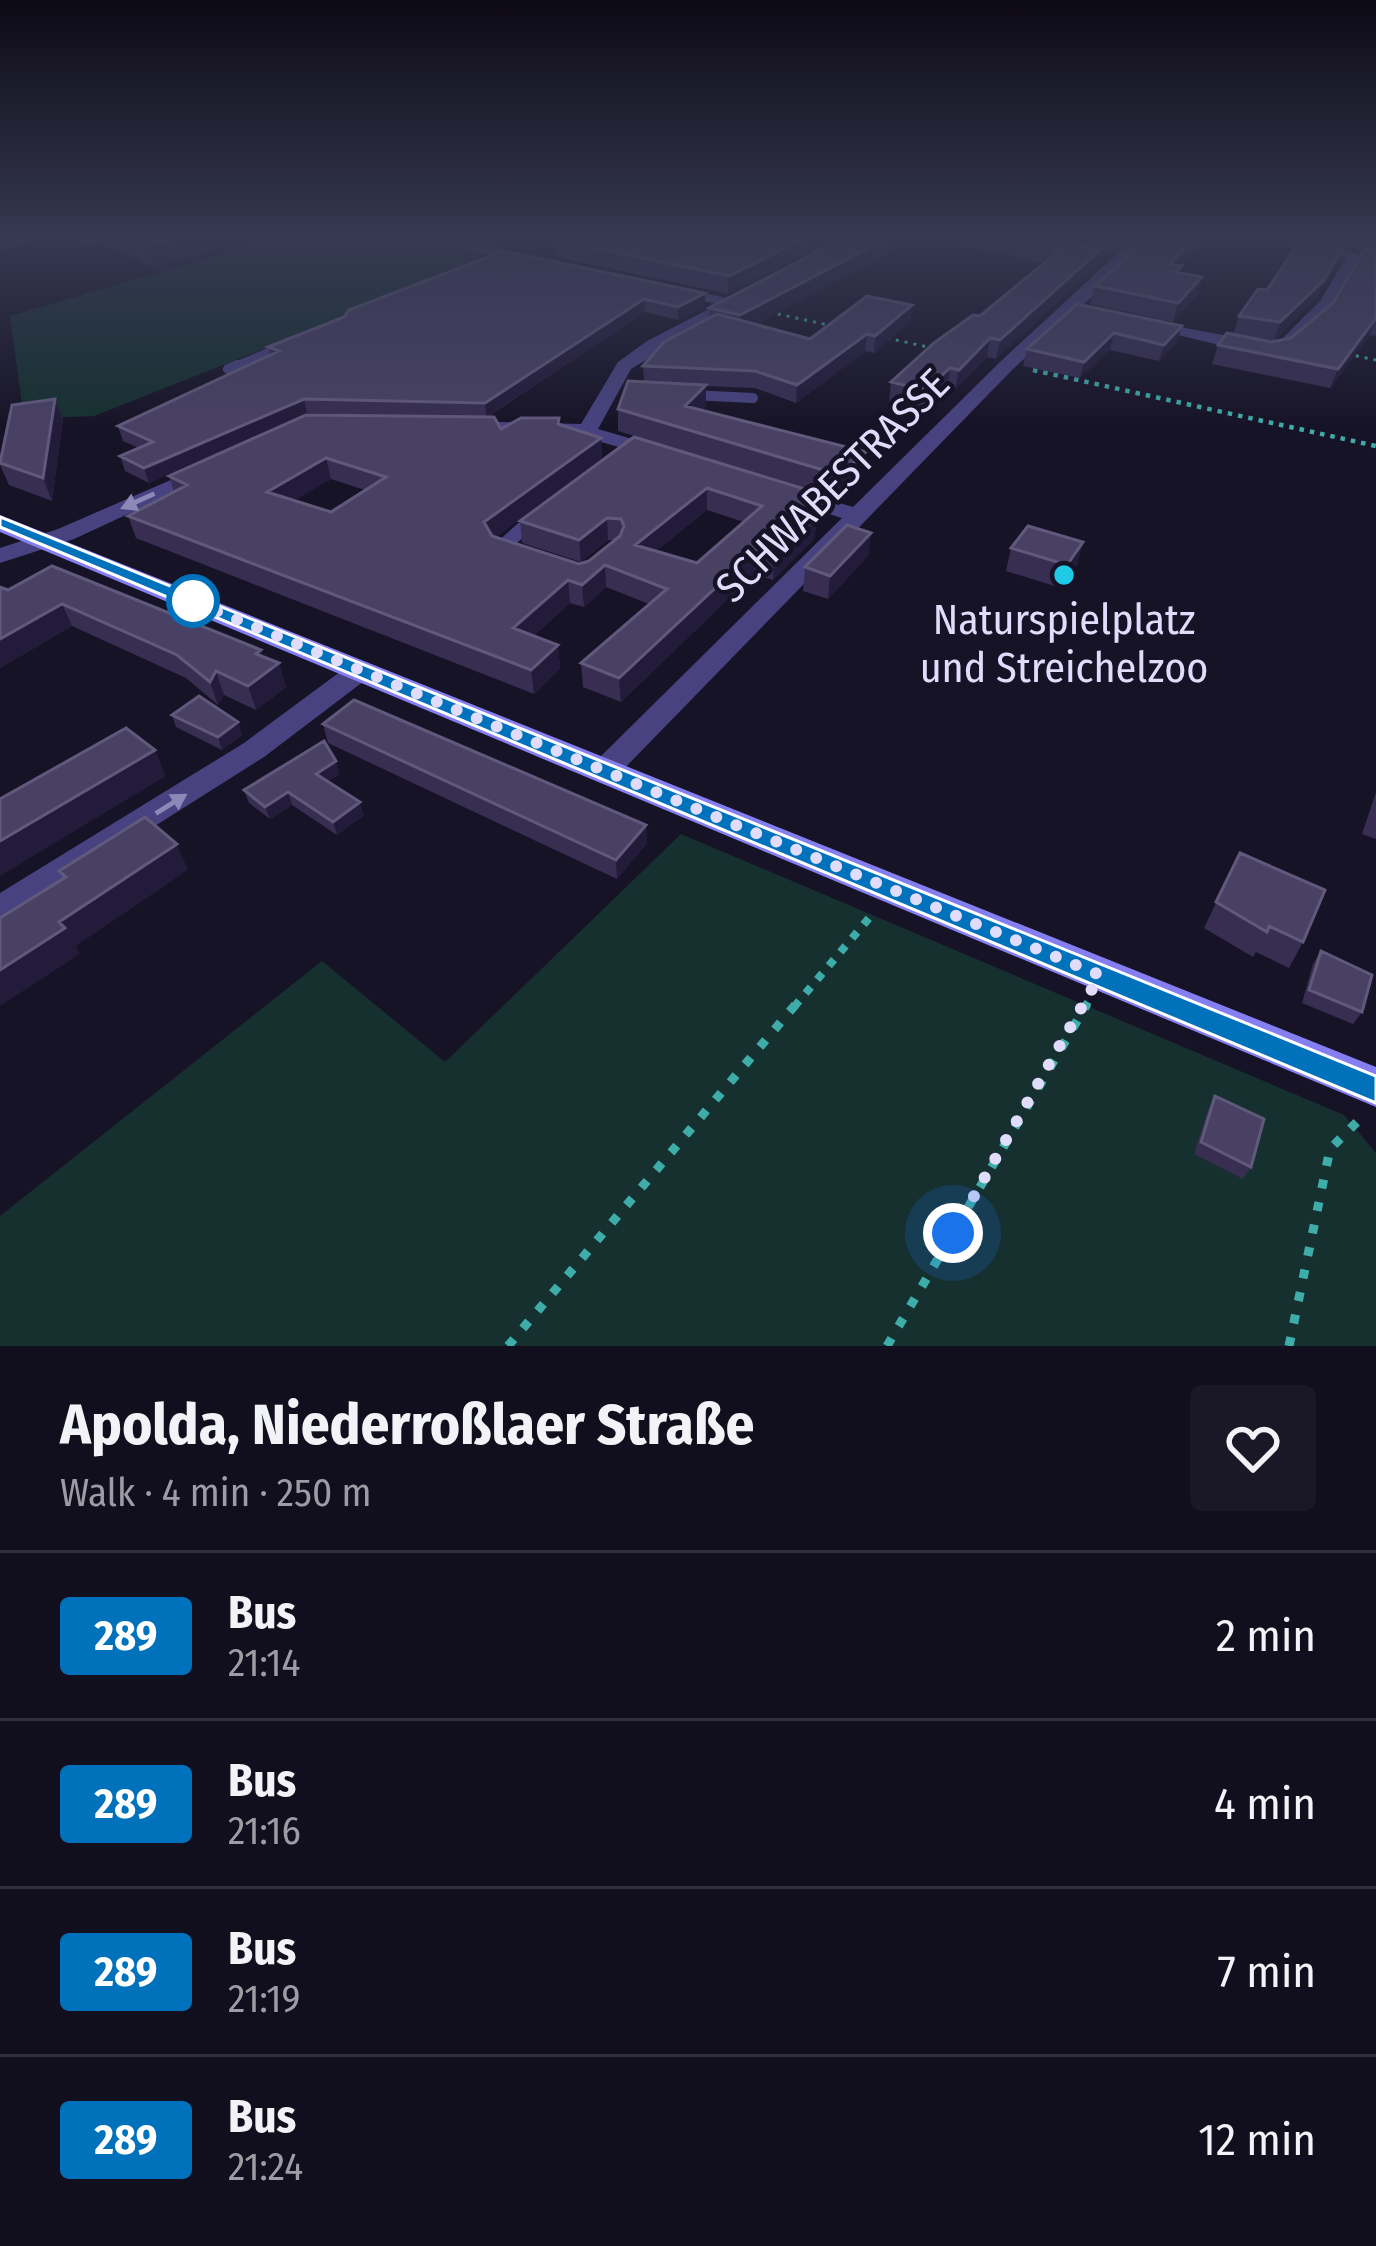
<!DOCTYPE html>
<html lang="en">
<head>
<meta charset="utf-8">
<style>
	:root { --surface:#110e1d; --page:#1a1726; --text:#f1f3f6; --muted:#9c9ca4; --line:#302e3b }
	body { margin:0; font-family:"Fira Sans Condensed",sans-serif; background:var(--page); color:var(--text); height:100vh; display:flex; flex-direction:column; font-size:45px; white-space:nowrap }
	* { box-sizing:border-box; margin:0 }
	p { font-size:39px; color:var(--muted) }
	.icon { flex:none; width:66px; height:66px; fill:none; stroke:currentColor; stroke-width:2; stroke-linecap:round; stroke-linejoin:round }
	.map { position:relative; height:1346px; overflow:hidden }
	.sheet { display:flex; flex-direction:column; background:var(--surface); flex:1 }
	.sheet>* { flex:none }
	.badge { padding:0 24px; border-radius:9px; font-size:42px; line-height:78px }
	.you { position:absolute; width:60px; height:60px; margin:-30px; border:9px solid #fff; border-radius:50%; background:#1a73e8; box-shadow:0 0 0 18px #1a73e833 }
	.map>.badge { position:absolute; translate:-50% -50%; box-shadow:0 0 0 6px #fff }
	.round { display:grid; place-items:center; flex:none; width:126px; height:126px; border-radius:12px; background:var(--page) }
	.head { display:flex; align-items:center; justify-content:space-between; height:204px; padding:0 60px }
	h1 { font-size:57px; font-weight:700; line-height:90px }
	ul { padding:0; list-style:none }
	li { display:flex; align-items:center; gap:36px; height:168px; padding:0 60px; border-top:3px solid var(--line) }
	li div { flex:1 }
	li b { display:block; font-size:45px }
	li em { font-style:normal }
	li .badge { min-width:132px; font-weight:700; text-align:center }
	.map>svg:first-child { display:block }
	.green { fill:#163030 }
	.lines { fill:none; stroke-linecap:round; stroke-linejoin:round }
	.path-far3 { stroke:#3eadaa; stroke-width:3; stroke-dasharray:3 6; stroke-linecap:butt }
	.path-far2 { stroke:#3eadaa; stroke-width:4.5; stroke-dasharray:4.5 6; stroke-linecap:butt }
	.path-far1 { stroke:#3eadaa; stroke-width:8; stroke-dasharray:8 10; stroke-linecap:butt }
	.path { stroke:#3eadaa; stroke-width:9; stroke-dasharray:9 14; stroke-linecap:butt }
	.service-far2 { stroke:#484380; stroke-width:8 }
	.service-far1 { stroke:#484380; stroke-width:10 }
	.service { stroke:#484380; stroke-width:14 }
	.minor { fill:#484380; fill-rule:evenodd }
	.secondary { fill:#857ef0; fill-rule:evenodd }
	.wall { fill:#372e52; fill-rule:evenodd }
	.shaded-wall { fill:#221b39 }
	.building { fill:#494164; stroke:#61597c; stroke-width:3; fill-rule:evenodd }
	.oneway { fill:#8d88b7 }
	.line { fill:#0072bc; stroke:#fff; stroke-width:3 }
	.walk { stroke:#e1dcfb; stroke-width:12; stroke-dasharray:0 21.6 }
	.poi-dot { fill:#1ecae5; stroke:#171327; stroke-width:4.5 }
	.stop-dot { fill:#fff; stroke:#0072bc; stroke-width:6 }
	.labels { text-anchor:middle; stroke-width:9; stroke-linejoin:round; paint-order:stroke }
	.street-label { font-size:42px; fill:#e1dcfb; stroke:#171327 }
	.poi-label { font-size:42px; fill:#e1dcfb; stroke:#171327 }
</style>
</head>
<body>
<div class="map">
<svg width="1376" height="1346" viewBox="0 0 1376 1346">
	<rect width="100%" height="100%" fill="#171327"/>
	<path class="green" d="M277 238H414L496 257 94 416 24 419 10 316Z
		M681 834 1344 1115 1376 1153V1346H0V1216L322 961 445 1062Z"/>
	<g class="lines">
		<path class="path-far3" d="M769 312 833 326
			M887 338 932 348
			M1347 354 1376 360"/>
		<path class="path-far2" d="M1033 370 1376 446"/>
		<path class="path-far1" d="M794 1007 875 911
			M1085 1007 1088 1002"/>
		<path class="path" d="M508 1346 796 1004
			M887 1346 1087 1004
			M1289 1346 1330 1149 1363 1116"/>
		<path class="service-far2" d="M432 238 515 256
			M84 241 96 238
			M0 246 29 238
			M689 294 731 303
			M230 368 283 346"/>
		<path class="service-far1" d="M228 369 237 365
			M692 395 753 398
			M518 532 535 519"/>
		<path class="service" d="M501 548 522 529"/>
		<path class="minor" d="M1134 238H1149L1127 265 1013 369 616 777H594L590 770 594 763 842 518 777 498V488L785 487 853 507 1001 361Z
			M1305 238H1324L1361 256C1341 292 1312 353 1266 356L1140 326 1148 321 1276 345 1320 301 1346 258Z
			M736 295 750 298 631 369 598 429 670 450V458H656L574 434 465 433 455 427 465 421 581 424 618 362 647 341Z
			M203 466 210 468V476L74 539 0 563V548L58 529Z
			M362 661 375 669 372 675 264 757 0 924V893L244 743 352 663Z"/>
		<path class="secondary" d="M0 515 1376 1067V1107L0 532Z"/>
	</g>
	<path class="wall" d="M100 238H261L154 267 102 243Z
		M836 238 728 294 557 257 556 240Z
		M917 238 757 324 810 339 912 305 910 321 874 353 865 351 796 403 755 388 706 386V406L702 410 863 474 838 498 618 431V409L644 382 643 366 709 318V308Z
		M957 238H1127L1112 252 1101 250 1097 266 996 359 987 357 955 389 947 388 924 411 889 402 891 382 980 316 1044 263 963 246Z
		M1207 238 1180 266V273L1202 277 1197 295 1173 322 1090 304 1095 286 1135 251Z
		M1297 238H1376V336L1370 335 1330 388 1212 364 1218 345 1233 334 1239 316 1267 290 1294 250ZM1345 244 1363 253 1333 303 1291 338 1271 342 1238 335 1274 341 1316 298 1340 260Z
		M705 293V306L678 320 645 312 487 417 501 429 559 418V424L601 438 602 458 496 537 579 564 589 561 614 540H608L581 562 522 543 520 521 634 437 821 494 814 539 773 580 754 574 621 702 583 687 581 663 649 604 606 587 584 607 570 603 533 636 558 645 560 668 534 694 136 538 128 516 174 492 169 476 447 417 307 413 149 483 125 471 120 456 139 448 123 441 118 426 270 356 268 347 344 317ZM331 479 365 490 331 512 294 500ZM707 510 744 522 697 563 656 551Z
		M1077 304 1177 342 1159 361 1110 350 1080 378 1023 366 1027 349Z
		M55 399 63 420 52 501 9 485 0 465V459Z
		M871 533 868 556 828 599 803 591 805 567Z
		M1083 542 1077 565 1061 588 1006 571 1011 548Z
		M0 587 8 590 263 657 279 663 286 687 256 710 224 695 218 705 186 678 72 626 0 668Z
		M172 715 238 722 242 735 222 750 176 727Z
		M323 724 646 825 647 843 617 879 328 743Z
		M340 774 328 781 364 815 337 835 292 805 270 819 249 803 244 790Z
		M1376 792V839L1362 834Z
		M1240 853 1303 942 1289 968 1256 952 1253 957 1204 928Z
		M1321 951 1362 1012 1353 1024 1302 1003 1313 964Z
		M1215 1096 1251 1167 1243 1179 1194 1154 1208 1109Z"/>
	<path class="shaded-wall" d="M175 238H261L154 267 147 245Z
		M805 238H836L728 294 729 276Z
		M888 238H917L739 334 740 315Z
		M1116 238H1127L1112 252Z
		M1195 238H1207L1165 281 1170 264Z
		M1346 243 1340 260 1316 298 1274 341 1280 322Z
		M1101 249 1097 266 996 359 1000 340Z
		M1202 277 1197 295 1173 322 1178 303Z
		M705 293V306L678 320V307Z
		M644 299 645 312 486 417 485 403Z
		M912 305 910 321 874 353 875 336Z
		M1376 318 1370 335 1330 388 1338 369Z
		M1182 326 1177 342 1159 361 1164 345Z
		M1114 333 1110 350 1080 378 1084 362Z
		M867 334 865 351 796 403 797 385Z
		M990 338 987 357 955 389 959 370Z
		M950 368 947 388 924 411 926 390Z
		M706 385V406L685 427V406Z
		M55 399 63 420 52 501 43 478Z
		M304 399 307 413 149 483 144 468Z
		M601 438 602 458 487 544 484 522Z
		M866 452 863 474 838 498 840 475Z
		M326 458 331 479 273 513 267 492Z
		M707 488V510L636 567 635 545Z
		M821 494 814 539 773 580 774 558 802 513Z
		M607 518 608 540 581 562 579 540Z
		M871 533 868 556 828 599 830 576Z
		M1083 542 1077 565 1061 588 1067 565Z
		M755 551 754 574 621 702 619 678Z
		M605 565 606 587 584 607 582 585Z
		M568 580 570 603 515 651 513 628Z
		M62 604 72 626 0 668V639Z
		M558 645 560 668 534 694 531 670Z
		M261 650 268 672 279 663 286 687 256 710 248 686 256 654Z
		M216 671 224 695 218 705 210 682Z
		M238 722 242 735 222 750 218 737Z
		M155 750 166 776 0 876V841Z
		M336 761 340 774 320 786 316 774Z
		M288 792 292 805 270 819 265 807Z
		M360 802 364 815 337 835 333 822Z
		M646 825 647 843 617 879 616 860Z
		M177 844 188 870 76 946 80 954 0 1006V970L59 922Z"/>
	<path class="building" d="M131 238H175L147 245Z
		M561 238H805L729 276 556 240Z
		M844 238H888L740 315 709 308Z
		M1007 238H1040L1101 249 1000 340 990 338 959 370 950 368 926 390 891 382 934 343 973 315 980 316 1061 249Z
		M1145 238H1195L1170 264 1182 266 1176 272 1202 277 1178 303 1095 286 1135 251Z
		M1302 238H1336L1346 243 1323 281 1280 322 1239 316 1258 289 1267 290Z
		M1371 238H1376V318L1338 369 1218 345 1227 333 1271 342 1291 338 1333 303Z
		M504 251 705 293 678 307 644 299 485 403 304 399 144 468 120 456 153 442 118 426 279 351 268 347 344 317 349 310Z
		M867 296 912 305 875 336 867 334 797 385 755 371 643 366 664 342 717 314 810 339Z
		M1077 304 1182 326 1164 345 1114 333 1084 362 1027 349Z
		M628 381 706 385 685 406 866 452 840 475 618 409Z
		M55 399 43 478 0 463 12 405Z
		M306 415 494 417 501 429 521 418H559L558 424 601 438 484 522 492 536 579 564 589 561 620 536 624 526 621 519 607 518 579 540 520 521 634 437 821 494 802 513 816 517 774 558 755 551 619 678 581 663 667 589 605 565 582 585 568 580 513 628 558 645 531 670 128 516 187 485 169 476ZM326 458 386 477 331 512 267 492ZM707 488 762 506 697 563 635 545Z
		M847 525 871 533 830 576 805 567Z
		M1028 526 1083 542 1067 565 1011 548Z
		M52 566 261 650 256 654 279 663 248 686 216 671 210 682 177 655 62 604 0 639V587L8 590Z
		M199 696 238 722 218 737 172 715Z
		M354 700 646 825 616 860 323 724Z
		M126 728 155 750 0 841V799Z
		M324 741 336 761 316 774 360 802 333 822 288 792 265 807 244 790Z
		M145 817 177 844 59 922 65 928 0 970V918L66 877 59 871Z
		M1240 853 1325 890 1303 942 1269 926 1267 932 1216 902Z
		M1321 951 1372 975 1362 1012 1309 990Z
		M1215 1096 1264 1119 1251 1167 1201 1142Z"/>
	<defs><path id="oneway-solid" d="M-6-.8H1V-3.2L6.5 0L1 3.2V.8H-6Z" transform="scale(3)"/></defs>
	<g class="oneway">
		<use href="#oneway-solid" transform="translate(138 501) rotate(156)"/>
		<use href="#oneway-solid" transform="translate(171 804) rotate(-32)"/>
	</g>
	<linearGradient id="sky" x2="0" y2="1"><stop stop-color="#0d0a15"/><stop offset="0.56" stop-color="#363952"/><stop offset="1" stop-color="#363952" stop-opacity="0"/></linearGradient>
	<rect width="1376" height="427" fill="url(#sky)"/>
	<path class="line" d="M0 517 1376 1076V1103L1364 1098 0 527Z"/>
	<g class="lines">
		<path class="walk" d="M193 601 185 598 1100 975 953 1233"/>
	</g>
	<circle class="poi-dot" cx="1064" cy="575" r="12"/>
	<circle class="stop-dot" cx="193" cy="601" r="24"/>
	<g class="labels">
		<g class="street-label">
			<text transform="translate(832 485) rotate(-45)" y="15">SCHWABESTRASSE</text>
		</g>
		<g class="poi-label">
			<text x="1064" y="634">Naturspielplatz<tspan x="1064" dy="48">und Streichelzoo</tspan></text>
		</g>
	</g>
</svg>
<div class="you" style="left:953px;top:1233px"></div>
</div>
<section class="sheet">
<div class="head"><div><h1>Apolda, Niederroßlaer Straße</h1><p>Walk · 4 min · 250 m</p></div><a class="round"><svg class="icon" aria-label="heart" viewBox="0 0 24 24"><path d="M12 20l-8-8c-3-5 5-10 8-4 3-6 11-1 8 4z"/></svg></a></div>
<ul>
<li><span class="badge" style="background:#0072bc;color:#fff">289</span><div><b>Bus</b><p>21:14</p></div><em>2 min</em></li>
<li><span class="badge" style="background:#0072bc;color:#fff">289</span><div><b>Bus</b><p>21:16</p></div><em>4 min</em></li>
<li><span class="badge" style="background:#0072bc;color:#fff">289</span><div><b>Bus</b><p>21:19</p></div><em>7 min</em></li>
<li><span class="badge" style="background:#0072bc;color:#fff">289</span><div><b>Bus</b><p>21:24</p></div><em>12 min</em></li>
</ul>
</section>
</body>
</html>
